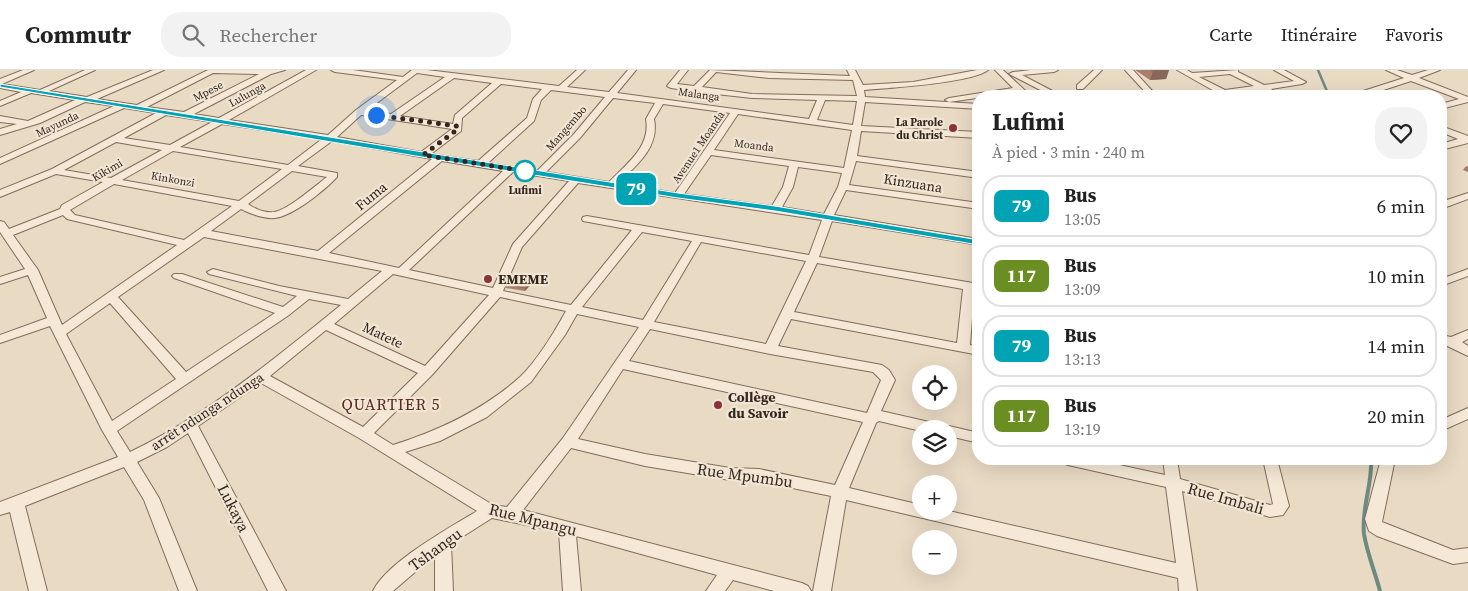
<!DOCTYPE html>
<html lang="fr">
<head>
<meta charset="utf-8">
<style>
	:root { --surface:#fff; --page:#f2f2f2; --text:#222; --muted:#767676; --line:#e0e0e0 }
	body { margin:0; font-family:"Source Serif 4",serif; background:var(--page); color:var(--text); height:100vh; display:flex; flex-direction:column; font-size:19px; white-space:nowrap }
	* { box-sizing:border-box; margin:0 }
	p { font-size:16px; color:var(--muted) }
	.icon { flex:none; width:28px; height:28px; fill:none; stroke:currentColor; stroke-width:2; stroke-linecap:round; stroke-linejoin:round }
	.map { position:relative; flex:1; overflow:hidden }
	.drawer { position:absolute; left:972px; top:20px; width:475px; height:375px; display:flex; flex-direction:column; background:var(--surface); border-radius:20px; box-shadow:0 5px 20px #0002 }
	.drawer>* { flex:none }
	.badge { padding:0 10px; border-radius:8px; font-size:18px; line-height:32px }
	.fabs { position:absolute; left:912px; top:295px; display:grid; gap:10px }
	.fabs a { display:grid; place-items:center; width:45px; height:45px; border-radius:50%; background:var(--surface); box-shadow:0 5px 20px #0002; font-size:25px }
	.you { position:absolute; width:25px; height:25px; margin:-12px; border:4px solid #fff; border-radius:50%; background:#1a73e8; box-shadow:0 0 0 8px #1a73e833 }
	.map>.badge { position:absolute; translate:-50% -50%; box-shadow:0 0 0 2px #fff }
	.round { display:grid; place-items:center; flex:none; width:52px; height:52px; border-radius:20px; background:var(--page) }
	.overview { display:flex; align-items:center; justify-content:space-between; height:85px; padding:0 20px }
	h1 { font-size:24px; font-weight:700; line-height:38px }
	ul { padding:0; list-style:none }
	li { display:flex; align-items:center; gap:15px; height:62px; margin:0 10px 8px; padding:0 10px; border:2px solid var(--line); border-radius:20px }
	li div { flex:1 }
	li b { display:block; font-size:19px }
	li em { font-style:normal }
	li .badge { min-width:55px; font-weight:700; text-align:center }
	header { display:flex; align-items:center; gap:30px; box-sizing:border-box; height:70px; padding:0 25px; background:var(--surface); border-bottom:1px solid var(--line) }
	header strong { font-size:24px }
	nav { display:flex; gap:28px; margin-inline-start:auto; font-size:18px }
	.search { width:350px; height:45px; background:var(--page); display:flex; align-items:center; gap:12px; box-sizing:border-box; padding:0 18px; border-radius:20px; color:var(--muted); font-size:19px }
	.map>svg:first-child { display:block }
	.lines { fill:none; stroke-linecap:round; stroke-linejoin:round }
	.stream-far1 { stroke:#6d8a80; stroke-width:2.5 }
	.stream { stroke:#6d8a80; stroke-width:4 }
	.minor-casing { stroke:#826c5c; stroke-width:2 }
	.minor { fill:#f5e8d6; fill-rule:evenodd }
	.wall { fill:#a97e6c }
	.shaded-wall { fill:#896758 }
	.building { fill:#c4937d; stroke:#896758 }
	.line { fill:#00a3b4; stroke:#fff }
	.walk { stroke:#33261f; stroke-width:5; stroke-dasharray:0 9 }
	.poi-dot { fill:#8b323d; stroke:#f1e5d3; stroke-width:2 }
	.stop-dot { fill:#fff; stroke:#00a3b4; stroke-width:2.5 }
	.labels { text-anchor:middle; stroke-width:4.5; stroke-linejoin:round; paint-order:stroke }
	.far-street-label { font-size:11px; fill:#33261f; stroke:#f1e5d3 }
	.far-poi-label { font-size:11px; font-weight:bold; fill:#33261f; stroke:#f1e5d3; text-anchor:end }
	.far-stop-label { font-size:11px; font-weight:bold; fill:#33261f; stroke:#f1e5d3 }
	.street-label { font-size:14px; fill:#33261f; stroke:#f1e5d3 }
	.poi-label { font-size:14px; font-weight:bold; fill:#33261f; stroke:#f1e5d3; text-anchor:start }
	.quarter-label { font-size:16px; letter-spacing:1px; fill:#5c2822; stroke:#f1e5d3 }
	.near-street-label { font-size:16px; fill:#33261f; stroke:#f1e5d3 }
</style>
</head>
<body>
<header>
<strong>Commutr</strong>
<div class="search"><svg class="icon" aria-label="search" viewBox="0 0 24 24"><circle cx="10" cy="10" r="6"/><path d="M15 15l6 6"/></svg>Rechercher</div>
<nav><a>Carte</a><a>Itinéraire</a><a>Favoris</a></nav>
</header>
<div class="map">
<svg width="1468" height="521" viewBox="0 0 1468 521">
	<rect width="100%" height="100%" fill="#e9dac4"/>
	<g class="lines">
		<path class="stream-far1" d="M1318 0 1329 26"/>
		<path class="stream" d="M1371 389C1373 412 1361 439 1364 464 1367 483 1375 502 1380 521"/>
		<g class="minor-casing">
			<path id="minor" d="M23 0H34L2 14 40 20 85 0H95L49 21 87 27 153 0H164L97 29 137 35 208 0H285L271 4 194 44 219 48 306 0H316L229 50 328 65 356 40 397 10 335 2 331 0H353L403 7 412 0H427L559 16 577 0H585L567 17 609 22 628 0H636L617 23 809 49 817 30 752 28 698 22 692 26 688 24 691 21 671 18 667 16 680 0H688L677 14 694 16 710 0 850 6 847 0H855L863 15 913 12 977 0H988C972 13 888 18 864 20L865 27 979 34V39L865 32 861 56 979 62V68L861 61 857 86 979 102V108L856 91 849 115 979 133V139L846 120 834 145 979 169V175L832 151 819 187 979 214V221H974L970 275 979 277V285L791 249 778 276 882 295 889 300 895 310 881 341 938 354 944 357 949 356 979 363V373L949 366V359H921V361L879 351 876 353 849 418 921 435V441H949L1176 493 1166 417 1068 395 1063 393 1061 389H1092L1165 405 1163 389H1177L1180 409 1270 435 1273 434 1263 389H1277L1289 436 1283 445 1270 447 1182 421 1197 521H1179L1178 508 846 430 831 521H813L831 426 759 411 730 410 645 396 571 378 523 440 802 513 808 516 811 521H774L733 510 725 521H706L717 505 576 466 581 521H563L559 462 492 448 451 474 453 521H435V485L393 521H373C387 492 449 458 477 441L359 368 261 313 198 356 286 521H268L188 363 167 377 137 392 159 428 197 521H179L144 430 124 397 25 436 47 521H29L10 442 0 445V432L118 387 102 360 50 256 0 273V265L47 248 28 205 0 214V207L25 199 0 162V151L4 152 9 159 60 139 62 135 103 112 56 104 0 127V120L52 99 156 43 124 38 0 94V88L114 36 85 32 40 53 0 65V59L17 54 0 52V46L28 51 75 30 31 23 0 36V31L21 22 0 18V9ZM716 2 769 8 853 10 857 26 752 24 702 17ZM213 3 259 4 184 42 147 37ZM417 3 445 7 391 44 366 41ZM454 8 492 13 455 45 453 54 400 46ZM501 14 542 19 533 29 527 48 478 91 431 84 461 61 462 48ZM551 20 605 27 574 64 537 101 488 93 534 51 541 30ZM613 28 655 33 646 49C651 77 626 94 609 112L546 102 580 68ZM825 30 857 31 853 55 817 50ZM663 34 730 43 675 123 618 113C636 96 660 77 654 49ZM738 44 852 60 844 98 714 80ZM166 45 212 52 170 75 124 68ZM361 45 452 59 421 82 337 67ZM222 54 322 69 288 95 180 77ZM332 71 432 89 318 181 211 161 241 139C251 144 264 149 275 148 293 146 325 120 337 107V103L298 96ZM116 72 162 80 111 108 64 100ZM173 81 282 99 239 131 122 110ZM711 85 789 96 783 117 772 136 684 124ZM442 91 503 101 399 198 329 183ZM798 97 842 103 838 117 824 144 782 137 793 117ZM292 101 327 107C315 116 288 140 274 142 265 143 255 139 248 134ZM513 102 569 111 513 174 493 218 409 200ZM578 113 822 150 809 185 587 146 583 147 582 149 583 151 632 160 571 235 503 221 522 177ZM114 114 232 136 184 170 75 145 70 140ZM63 145 67 149 177 175 62 255 38 200 13 165ZM642 162 692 171 643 250 582 237ZM204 167 382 201 348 229 279 216 213 199 207 202 209 204 297 226 283 237 182 204H174L172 206 174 208 275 243 186 302 118 227ZM701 172 806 191 766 274 654 252ZM817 193 963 219 957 273 794 242ZM393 204 489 225 425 296 334 254ZM500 227 566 241C555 261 536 292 520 307 483 340 440 360 393 375L374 363 432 305ZM309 229 341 235C274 289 207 345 130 382L117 361 289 245ZM110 233 176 309 112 351 66 264ZM577 244 639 257 563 368 507 437 493 435 405 382 440 371 487 347 531 312 565 265ZM650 259 770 284 873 302 881 310 867 343 629 291ZM326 260 418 303 363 357 270 306ZM623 299 863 352 835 415 759 399 730 398 645 384 578 369Z
				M995 0H1003L1031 26H1023L1018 22 949 32 945 30 949 28 1013 18Z
				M1031 0H1058L1054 2 1022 5 1062 26H1052L1009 4 1013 2Z
				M1094 0H1102L1083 19H1077V15Z
				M1125 0H1133L1157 26H1149Z
				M1177 0H1187L1192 3 1238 0V2L1264 15 1294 11 1274 0H1284L1306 12 1302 14 1271 19 1283 26H1273L1261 20 1227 26H1198L1199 24 1216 22ZM1230 4 1254 16 1225 20 1199 7Z
				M1386 0H1397L1412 5 1428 0H1440L1419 8 1468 27V32L1441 39V34L1459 29 1411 11 1365 26H1357L1360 22 1404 8Z
				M1104 23H1110L1111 25 1102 26Z
				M1441 56 1468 66V73L1441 80V74L1458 69 1441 62Z
				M1468 123V129L1441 139V132Z
				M1468 199V206L1441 216V209Z
				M1468 260V269L1462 272 1468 276V286L1441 273V265L1451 267Z
				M1468 338V349L1441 361V350Z
				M1381 389H1395L1382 452 1453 480 1468 478V492L1453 494 1377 466 1369 461 1365 449Z"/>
		</g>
		<use href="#minor" class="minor"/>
	</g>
	<path class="wall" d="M1135 0H1169L1166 9 1150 10Z
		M1468 96V102L1463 100 1465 97Z
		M534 206 535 210 525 221 506 218V214Z"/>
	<path class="shaded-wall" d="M1169 0 1166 9 1150 10 1153 1Z
		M534 206 535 210 525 221V218Z"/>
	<path class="building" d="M1151 0H1166L1153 1Z
		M510 204 534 206 525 218 506 214Z"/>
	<path class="line" d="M0 14 678 123 775 136 979 170 983 172 979 175 775 141 678 128 440 90 0 17Z"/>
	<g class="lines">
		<path class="walk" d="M376 45 457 56 458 59 423 85 525 101"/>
	</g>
	<g class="poi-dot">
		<circle cx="953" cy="58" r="5"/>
		<circle cx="488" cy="209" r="5"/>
		<circle cx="718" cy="335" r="5"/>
	</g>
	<circle class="stop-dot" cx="525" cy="101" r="10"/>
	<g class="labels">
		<g class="far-street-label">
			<text transform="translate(208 21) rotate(-27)" y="4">Mpese</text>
			<text transform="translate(247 24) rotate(-29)" y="4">Lulunga</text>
			<text transform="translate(699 24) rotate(8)" y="4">Malanga</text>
			<text transform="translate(57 54) rotate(-25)" y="4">Mayunda</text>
			<text transform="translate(566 58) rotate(-49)" y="4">Mangembo</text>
			<text transform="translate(754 75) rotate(7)" y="4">Moanda</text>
			<text transform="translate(698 77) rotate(-56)" y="4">Avenue1 Moanda</text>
			<text transform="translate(107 100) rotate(-30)" y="4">Kikimi</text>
			<text transform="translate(173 109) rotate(10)" y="4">Kinkonzi</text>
		</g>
		<g class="far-poi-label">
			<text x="943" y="56">La Parole<tspan x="943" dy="13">du Christ</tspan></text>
		</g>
		<g class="far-stop-label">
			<text x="525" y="124">Lufimi</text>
		</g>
		<g class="street-label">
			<text transform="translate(913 113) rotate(9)" y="5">Kinzuana</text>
			<text transform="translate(371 126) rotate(-39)" y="5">Fuma</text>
			<text transform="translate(383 265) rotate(25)" y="5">Matete</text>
			<text transform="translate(207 341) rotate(-33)" y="5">arrêt ndunga ndunga</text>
		</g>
		<g class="poi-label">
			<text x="498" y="214">EMEME</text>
			<text x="728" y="332">Collège<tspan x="728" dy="16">du Savoir</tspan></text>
		</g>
		<g class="quarter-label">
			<text x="391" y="340">QUARTIER 5</text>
		</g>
		<g class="near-street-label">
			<text transform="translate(745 405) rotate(8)" y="6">Rue Mpumbu</text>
			<text transform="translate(1226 428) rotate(16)" y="6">Rue Imbali</text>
			<text transform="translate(234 438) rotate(63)" y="6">Lukaya</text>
			<text transform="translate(533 449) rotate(14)" y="6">Rue Mpangu</text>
			<text transform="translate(435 479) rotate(-36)" y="6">Tshangu</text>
		</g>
	</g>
</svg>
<div class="fabs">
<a><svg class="icon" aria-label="locate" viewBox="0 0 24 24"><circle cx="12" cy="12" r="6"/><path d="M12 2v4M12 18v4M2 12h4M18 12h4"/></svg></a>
<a><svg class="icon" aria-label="layers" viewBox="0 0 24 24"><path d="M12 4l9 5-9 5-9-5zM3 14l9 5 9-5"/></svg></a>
<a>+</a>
<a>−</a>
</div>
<div class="you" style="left:376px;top:45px"></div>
<b class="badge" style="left:636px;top:119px;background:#00a3b4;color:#fff">79</b>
<section class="drawer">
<div class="overview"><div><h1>Lufimi</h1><p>À pied · 3 min · 240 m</p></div><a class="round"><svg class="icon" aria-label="heart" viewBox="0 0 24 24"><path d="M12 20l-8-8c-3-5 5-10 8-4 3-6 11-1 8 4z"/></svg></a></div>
<ul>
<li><span class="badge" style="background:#00a3b4;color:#fff">79</span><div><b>Bus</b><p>13:05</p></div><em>6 min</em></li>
<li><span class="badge" style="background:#6b8e23;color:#fff">117</span><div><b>Bus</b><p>13:09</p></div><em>10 min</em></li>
<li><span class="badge" style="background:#00a3b4;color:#fff">79</span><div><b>Bus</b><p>13:13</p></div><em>14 min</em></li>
<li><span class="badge" style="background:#6b8e23;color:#fff">117</span><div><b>Bus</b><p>13:19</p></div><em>20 min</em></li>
</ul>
</section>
</div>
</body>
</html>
